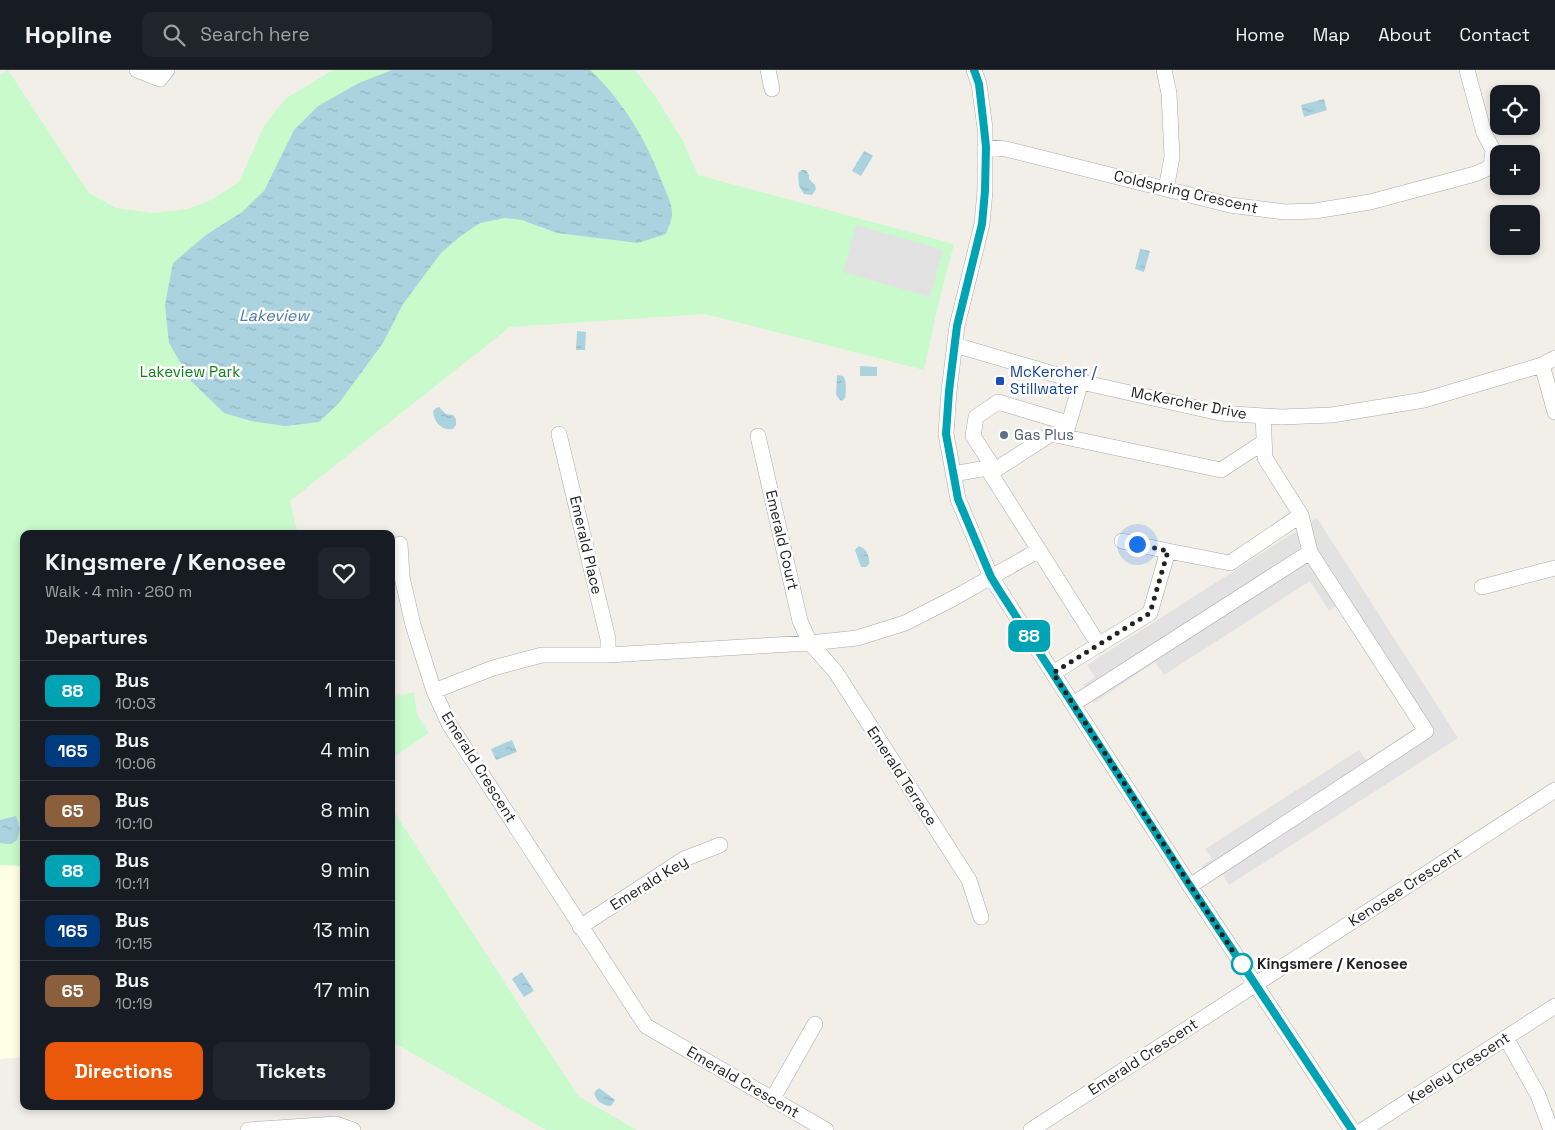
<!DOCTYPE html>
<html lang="en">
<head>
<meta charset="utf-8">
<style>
	:root { --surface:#171b24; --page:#20242c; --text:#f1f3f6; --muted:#9ea1a6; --line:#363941; --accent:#ea580c }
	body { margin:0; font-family:"Space Grotesk",sans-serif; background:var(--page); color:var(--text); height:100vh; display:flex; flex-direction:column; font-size:19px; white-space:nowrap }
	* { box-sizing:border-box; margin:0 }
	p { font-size:16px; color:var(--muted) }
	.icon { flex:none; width:28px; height:28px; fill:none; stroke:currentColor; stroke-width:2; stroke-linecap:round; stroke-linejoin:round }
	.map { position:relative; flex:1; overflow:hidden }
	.details { position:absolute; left:20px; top:460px; width:375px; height:580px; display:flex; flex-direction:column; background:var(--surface); border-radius:10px; box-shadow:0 2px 8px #0003 }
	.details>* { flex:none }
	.badge { padding:0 10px; border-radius:8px; font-size:18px; line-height:32px }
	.tools { position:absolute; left:1490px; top:15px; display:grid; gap:10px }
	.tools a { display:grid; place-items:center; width:50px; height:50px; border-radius:10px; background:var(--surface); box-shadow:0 2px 8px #0003; font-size:25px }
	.you { position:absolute; width:25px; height:25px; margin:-12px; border:4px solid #fff; border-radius:50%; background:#1a73e8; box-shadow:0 0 0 8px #1a73e833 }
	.map>.badge { position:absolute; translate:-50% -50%; box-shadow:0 0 0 2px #fff }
	h2 { padding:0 25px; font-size:19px; line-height:45px }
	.round { display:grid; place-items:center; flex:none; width:52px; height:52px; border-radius:10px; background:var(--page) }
	.overview { display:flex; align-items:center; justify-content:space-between; height:85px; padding:0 25px }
	h1 { font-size:24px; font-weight:800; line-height:38px }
	.button { display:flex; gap:10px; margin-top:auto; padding:10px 25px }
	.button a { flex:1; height:58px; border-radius:10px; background:var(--accent); color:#fff; font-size:20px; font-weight:800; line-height:58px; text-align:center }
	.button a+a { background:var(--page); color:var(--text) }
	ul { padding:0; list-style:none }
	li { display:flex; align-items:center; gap:15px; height:60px; padding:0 25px; border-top:1px solid var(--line) }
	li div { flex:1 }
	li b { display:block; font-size:19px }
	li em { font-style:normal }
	li .badge { min-width:55px; font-weight:700; text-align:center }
	header { display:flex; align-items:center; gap:30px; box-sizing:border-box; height:70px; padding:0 25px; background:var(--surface); border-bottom:1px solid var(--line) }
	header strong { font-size:24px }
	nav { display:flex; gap:28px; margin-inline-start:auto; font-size:18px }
	.search { width:350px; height:45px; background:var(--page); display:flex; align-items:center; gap:12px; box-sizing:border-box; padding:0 18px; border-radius:10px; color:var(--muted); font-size:19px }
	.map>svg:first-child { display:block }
	.education { fill:#ffffe5 }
	.park { fill:#c8facc }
	.parking { fill:#e2e2e2 }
	.water { fill:url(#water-ripples) }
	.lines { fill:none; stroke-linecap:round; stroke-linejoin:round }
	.minor-casing { stroke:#a9a9a9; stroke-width:16 }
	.minor { stroke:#fff; stroke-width:15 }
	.line-casing { stroke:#fff; stroke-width:11 }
	.line { stroke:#00a3b4; stroke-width:8 }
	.walk { stroke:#222; stroke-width:5; stroke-dasharray:0 9 }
	.transit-dot { fill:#1a4fb4; stroke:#fff; stroke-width:2 }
	.service-dot { fill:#5c6f8a; stroke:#fff; stroke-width:2 }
	.stop-dot { fill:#fff; stroke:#00a3b4; stroke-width:2.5 }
	.labels { text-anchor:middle; stroke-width:5; stroke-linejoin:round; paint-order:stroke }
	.street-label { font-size:15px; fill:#222; stroke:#fff }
	.park-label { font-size:15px; fill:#0c8416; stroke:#fff }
	.transit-label { font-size:15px; fill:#164399; stroke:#fff; text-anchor:start }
	.service-label { font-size:15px; fill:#4e5e75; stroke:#fff; text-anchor:start }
	.stop-label { font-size:15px; font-weight:bold; fill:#222; stroke:#fff; text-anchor:start }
	.water-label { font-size:16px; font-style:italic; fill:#4a7aab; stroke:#fff }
</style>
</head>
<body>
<header>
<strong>Hopline</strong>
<div class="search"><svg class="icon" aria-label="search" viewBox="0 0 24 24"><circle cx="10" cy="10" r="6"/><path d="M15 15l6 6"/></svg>Search here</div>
<nav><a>Home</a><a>Map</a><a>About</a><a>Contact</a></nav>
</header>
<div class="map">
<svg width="1555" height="1060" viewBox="0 0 1555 1060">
	<defs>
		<pattern id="water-ripples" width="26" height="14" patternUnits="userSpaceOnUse" patternTransform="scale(1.25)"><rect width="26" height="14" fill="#aad3df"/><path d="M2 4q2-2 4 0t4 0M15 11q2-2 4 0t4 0" fill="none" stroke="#92b5bf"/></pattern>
	</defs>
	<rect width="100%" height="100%" fill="#f2efe9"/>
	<path class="education" d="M0 795 24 796V987L0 989Z"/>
	<path class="park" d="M8 0 89 123 116 138 152 143 188 139 211 130 239 112 264 56 285 29 333 0H635L657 29 682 69 698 105 954 174 936 244 924 300 705 244 510 257 290 431 298 464H24V796L0 795V5Z
		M414 622 417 645 429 663 391 689V627Z
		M391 737 578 1026 637 1060H546L391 971Z"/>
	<path class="parking" d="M856 155 943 180 930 227 843 202Z
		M1317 448 1458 668 1229 815 1221 802 1208 809 1201 797 1212 789 1205 779 1359 680 1366 690 1419 656 1340 534 1329 541 1310 511 1164 605 1155 592 1094 633 1083 615 1095 607 1087 595Z"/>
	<path class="water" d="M392 0H590C624 32 646 70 662 112 666 122 673 135 672 146 671 151 668 158 666 164L638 173 557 163 522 150 505 148 480 153 462 165 441 183 403 234 383 273 339 333 319 352 285 356 251 351 224 343 191 311 169 273 165 235 173 193 206 165 242 142 264 121 294 60 318 36 359 13Z
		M1324 29 1327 40 1304 47 1301 35Z
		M864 81 873 86 861 106 852 101Z
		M802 100H806L809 105V109L815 115 816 119 812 125 804 124 799 116 798 103Z
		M1140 179 1150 181 1144 202 1135 199Z
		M577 261 586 262 585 280H576Z
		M860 296 877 297V306H860Z
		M837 305 843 306C847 311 846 322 845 328L842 331 840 330 836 325Z
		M439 337 446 344 453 345 456 349V355L453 359C441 361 434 352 433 341L436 338Z
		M859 476C866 478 870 486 869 494L866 497H861L855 480Z
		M512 670 517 682 496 690 491 679Z
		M16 746 20 759 17 770 11 774 0 773V750Z
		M522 902 534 921 524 927 512 909Z
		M599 1018 615 1030 611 1036C603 1036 596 1031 594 1023Z"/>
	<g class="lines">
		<g class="minor-casing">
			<path id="minor" d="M137 0 160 9 167 0
				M768 0 772 19
				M974 0 979 14 985 58V121L982 154 957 256 949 321 946 364 958 429 991 507 1190 816 1352 1060
				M1164 0 1169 23 1172 87 1166 119
				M986 77 1006 79 1230 135 1285 142 1315 141 1370 132 1475 104 1491 97 1493 80 1484 63 1467 0
				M955 275 1081 312 1220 343 1281 347 1332 345 1424 330 1542 295 1555 288
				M1542 295 1555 342
				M1066 363 1081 312
				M559 364 608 569V585
				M758 366 800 551 810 573 835 601 969 810 981 847
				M995 400 973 366 976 347 998 332 1068 353
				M953 404 987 398
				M1301 445 1310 482
				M1122 471 1168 481
				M400 474 402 507 413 555 434 621
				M1482 517 1555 498
				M1099 575 987 398 995 400 1051 364 1221 400 1264 372
				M1053 603 1150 543 1168 481 1230 493 1301 445 1265 388 1263 346
				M1073 634 1310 482 1426 661 1190 816
				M580 857 684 789 720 775
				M1506 968 1538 1025 1551 1060
				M772 1030 815 954
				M248 1060 336 1054 353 1060
				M826 1060 646 956 449 654 434 621 493 598 542 585H608L810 573 857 568 905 553 954 528 1039 480
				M1031 1060 1555 720
				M1363 1060 1555 936"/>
		</g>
		<use href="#minor" class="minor"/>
	</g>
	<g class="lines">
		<g class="line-casing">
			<path id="line" d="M974 0 979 14 984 58 986 77 985 121 982 154 957 256 949 321 946 364 958 429 991 507 999 520 1190 816 1352 1060"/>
		</g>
		<use href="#line" class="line"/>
		<path class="walk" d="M1137 474 1168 481 1150 543 1053 603 1245 900 1242 894"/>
	</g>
	<rect class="transit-dot" x="995" y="306" width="10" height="10" rx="2.5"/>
	<circle class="service-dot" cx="1004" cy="365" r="5"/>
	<circle class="stop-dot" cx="1242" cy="894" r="10"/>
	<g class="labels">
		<g class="street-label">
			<text transform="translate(1186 122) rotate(13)" y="5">Coldspring Crescent</text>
			<text transform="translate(1189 333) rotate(11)" y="5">McKercher Drive</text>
			<text transform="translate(782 470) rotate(77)" y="5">Emerald Court</text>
			<text transform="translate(586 475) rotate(77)" y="5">Emerald Place</text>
			<text transform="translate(479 697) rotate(58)" y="5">Emerald Crescent</text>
			<text transform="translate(902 706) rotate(57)" y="5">Emerald Terrace</text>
			<text transform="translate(649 813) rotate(-32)" y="5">Emerald Key</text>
			<text transform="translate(1405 817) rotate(-33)" y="5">Kenosee Crescent</text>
			<text transform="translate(1143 987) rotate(-33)" y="5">Emerald Crescent</text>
			<text transform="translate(1459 998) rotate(-33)" y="5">Keeley Crescent</text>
			<text transform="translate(743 1012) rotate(30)" y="5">Emerald Crescent</text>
		</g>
		<g class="park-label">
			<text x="190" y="307">Lakeview Park</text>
		</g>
		<g class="transit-label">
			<text x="1010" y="307">McKercher /<tspan x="1010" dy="17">Stillwater</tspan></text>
		</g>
		<g class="service-label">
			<text x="1014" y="370">Gas Plus</text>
		</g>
		<g class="stop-label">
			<text x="1257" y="899">Kingsmere / Kenosee</text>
		</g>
		<g class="water-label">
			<text x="274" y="251">Lakeview</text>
		</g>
	</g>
</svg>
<div class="tools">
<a><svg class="icon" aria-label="locate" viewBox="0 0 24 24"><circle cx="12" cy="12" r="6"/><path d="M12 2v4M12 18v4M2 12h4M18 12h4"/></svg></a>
<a>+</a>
<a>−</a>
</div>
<div class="you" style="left:1137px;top:474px"></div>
<b class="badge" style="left:1029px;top:566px;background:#00a3b4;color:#fff">88</b>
<section class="details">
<div class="overview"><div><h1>Kingsmere / Kenosee</h1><p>Walk · 4 min · 260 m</p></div><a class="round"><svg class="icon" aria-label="heart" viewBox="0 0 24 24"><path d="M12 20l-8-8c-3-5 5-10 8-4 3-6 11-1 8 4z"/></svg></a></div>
<h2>Departures</h2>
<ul>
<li><span class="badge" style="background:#00a3b4;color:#fff">88</span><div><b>Bus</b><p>10:03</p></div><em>1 min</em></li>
<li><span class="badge" style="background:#003b80;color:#fff">165</span><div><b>Bus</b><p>10:06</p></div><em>4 min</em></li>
<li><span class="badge" style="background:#8b5e3c;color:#fff">65</span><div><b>Bus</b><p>10:10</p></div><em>8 min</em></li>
<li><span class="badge" style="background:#00a3b4;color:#fff">88</span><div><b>Bus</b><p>10:11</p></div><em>9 min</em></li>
<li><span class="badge" style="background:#003b80;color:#fff">165</span><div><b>Bus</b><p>10:15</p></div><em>13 min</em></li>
<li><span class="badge" style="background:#8b5e3c;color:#fff">65</span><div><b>Bus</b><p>10:19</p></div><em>17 min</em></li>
</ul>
<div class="button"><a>Directions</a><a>Tickets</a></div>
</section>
</div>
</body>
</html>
